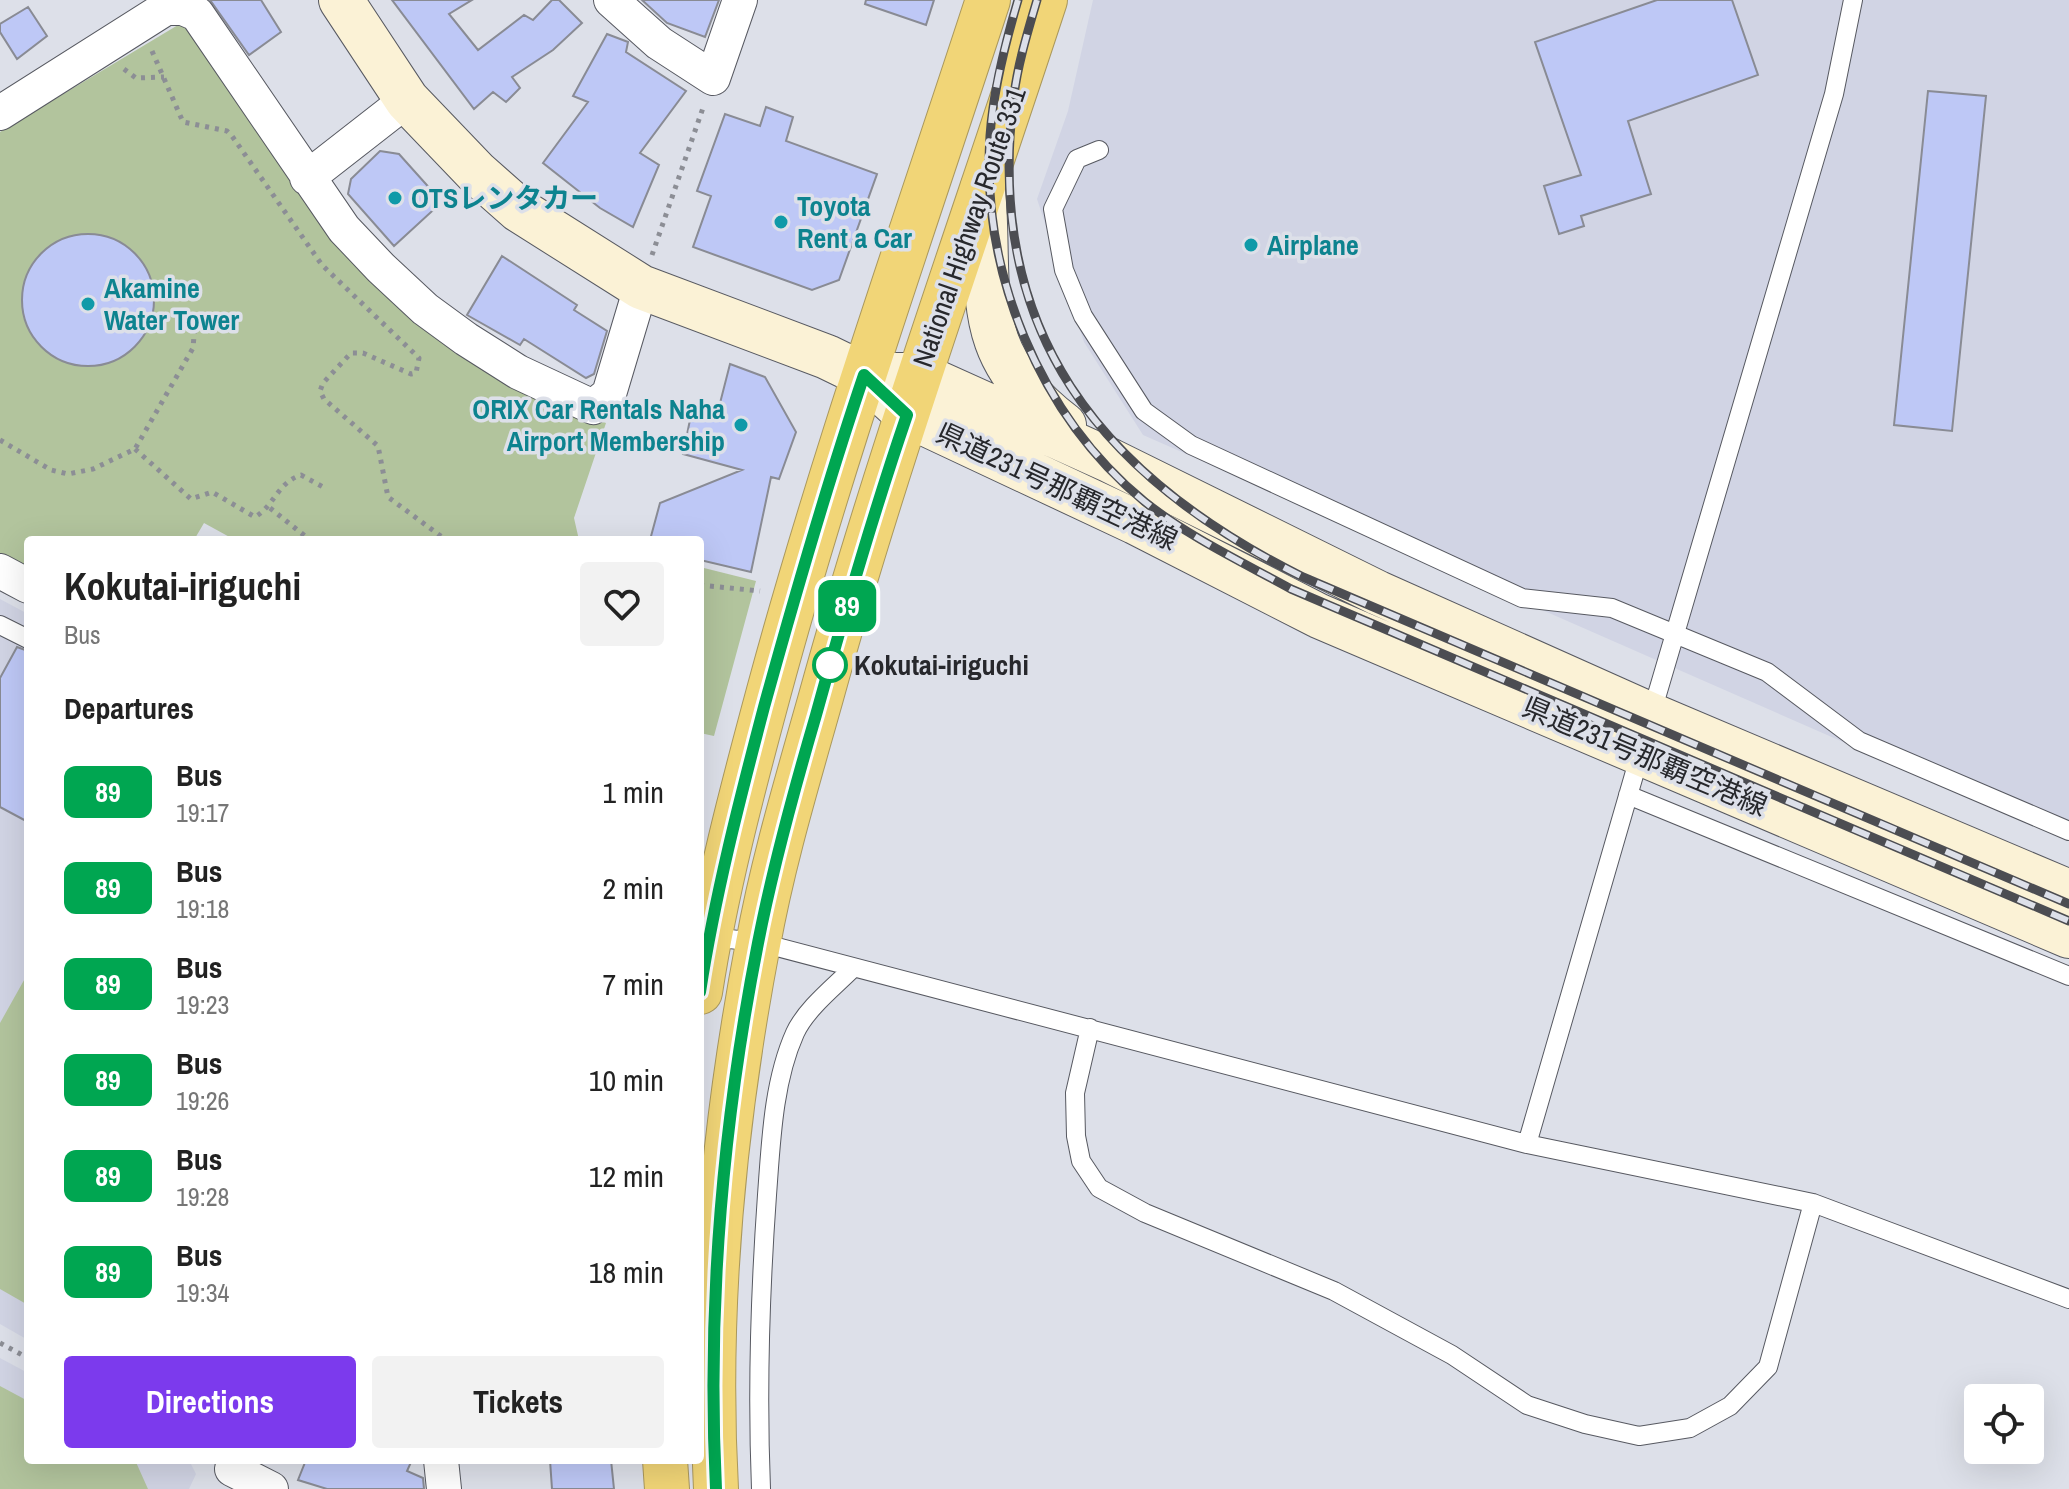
<!DOCTYPE html>
<html lang="en">
<head>
<meta charset="utf-8">
<style>
	:root { --surface:#fff; --page:#f2f2f2; --text:#222; --muted:#767676; --accent:#7c3aed }
	body { margin:0; font-family:"Archivo Narrow","Noto Sans JP",sans-serif; background:var(--page); color:var(--text); height:100vh; display:flex; flex-direction:column; font-size:30px; white-space:nowrap }
	* { box-sizing:border-box; margin:0 }
	p { font-size:26px; color:var(--muted) }
	.icon { flex:none; width:44px; height:44px; fill:none; stroke:currentColor; stroke-width:2; stroke-linecap:round; stroke-linejoin:round }
	.map { position:relative; flex:1; overflow:hidden }
	.panel { position:absolute; left:24px; top:536px; width:680px; height:928px; display:flex; flex-direction:column; background:var(--surface); border-radius:8px; box-shadow:0 8px 32px #0002 }
	.panel>* { flex:none }
	.badge { padding:0 16px; border-radius:12px; font-size:28px; line-height:52px }
	.tools { position:absolute; left:1964px; top:1384px; display:grid; gap:16px }
	.tools a { display:grid; place-items:center; width:80px; height:80px; border-radius:8px; background:var(--surface); box-shadow:0 8px 32px #0002; font-size:40px }
	.map>.badge { position:absolute; translate:-50% -50%; box-shadow:0 0 0 4px #fff }
	h2 { padding:0 40px; font-size:30px; line-height:72px }
	.round { display:grid; place-items:center; flex:none; width:84px; height:84px; border-radius:8px; background:var(--page) }
	.summary { display:flex; align-items:center; justify-content:space-between; height:136px; padding:0 40px }
	h1 { font-size:38px; font-weight:700; line-height:60px }
	.button { display:flex; gap:16px; margin-top:auto; padding:16px 40px }
	.button a { flex:1; height:92px; border-radius:8px; background:var(--accent); color:#fff; font-size:32px; font-weight:700; line-height:92px; text-align:center }
	.button a+a { background:var(--page); color:var(--text) }
	ul { padding:0; list-style:none }
	li { display:flex; align-items:center; gap:24px; height:96px; padding:0 40px }
	li div { flex:1 }
	li b { display:block; font-size:30px }
	li em { font-style:normal }
	li .badge { min-width:88px; font-weight:700; text-align:center }
	.map>svg:first-child { display:block }
	.built { fill:#d1d4e4 }
	.green { fill:#b2c49d }
	.building { fill:#bec8f6; stroke:#898b94; stroke-width:2 }
	.lines { fill:none; stroke-linecap:round; stroke-linejoin:round }
	.lane-casing { stroke:#575961; stroke-width:20 }
	.street-casing { stroke:#575961; stroke-width:36 }
	.secondary-casing { stroke:#575961; stroke-width:46 }
	.highway-casing { stroke:#aa985d; stroke-width:46 }
	.path { stroke:#8c8e95; stroke-width:5; stroke-dasharray:4 6; stroke-linecap:butt }
	.lane { stroke:#fff; stroke-width:18 }
	.street { stroke:#fff; stroke-width:34 }
	.secondary { stroke:#fbf2d6; stroke-width:44 }
	.highway { stroke:#f1d577; stroke-width:44 }
	.rail-casing { stroke:#4c4d52; stroke-width:9 }
	.rail { stroke:#dde0e9; stroke-width:6; stroke-dasharray:18; stroke-linecap:butt }
	.line-casing { stroke:#fff; stroke-width:18 }
	.line { stroke:#00a651; stroke-width:12 }
	.culture-dot { fill:#0f9aa8; stroke:#dde0e9; stroke-width:3 }
	.stop-dot { fill:#fff; stroke:#00a651; stroke-width:4 }
	.labels { text-anchor:middle; stroke-width:7; stroke-linejoin:round; paint-order:stroke }
	.culture-label { font-size:28px; font-weight:bold; fill:#0d838f; stroke:#dde0e9; text-anchor:start }
	.street-label { font-size:28px; fill:#27282c; stroke:#dde0e9 }
	.stop-label { font-size:28px; font-weight:bold; fill:#27282c; stroke:#dde0e9; text-anchor:start }
</style>
</head>
<body>
<div class="map">
<svg width="2069" height="1489" viewBox="0 0 2069 1489">
	<rect width="100%" height="100%" fill="#dde0e9"/>
	<path class="built" d="M1093 0H2069V841L1143 435 1084 342 1037 199 1068 111Z
		M0 599 28 614V1340L0 1324Z
		M0 1358 28 1373V1460H189L196 1474 189 1489H0Z"/>
	<path class="green" d="M178 25H185L285 168 492 374 606 423 574 518 579 540H235L204 523 194 540H28V569L0 554V132Z
		M700 567 756 581 714 736 700 733Z
		M28 973V1305L0 1289V1023Z
		M0 1386 28 1401V1460H135L148 1489H0Z"/>
	<path class="building" d="M210 0H261L281 32 249 55Z
		M392 0H472L449 14 478 50 524 15 533 20 552 0H559L582 23 553 50 512 77 520 88 506 102 493 92 474 109Z
		M642 0H719L705 37 667 23Z
		M866 0H934L926 25 865 4Z
		M1657 0H1732L1758 75 1628 121 1651 194 1581 216 1584 226 1559 234 1544 186 1581 175 1535 42Z
		M28 7 47 36 17 59 0 32V24Z
		M607 34 628 42 626 52 686 91 640 153 659 165 633 227 600 208 543 163 588 102 573 96Z
		M1928 91 1986 96 1952 431 1894 425Z
		M766 107 793 117 786 141 877 174 839 280 812 290 693 247 711 196 697 191 725 114 760 126Z
		M380 151 399 154 442 202 394 246 348 194 351 179Z
		M22 300a66 66 0 1 1 132 0a66 66 0 1 1-132 0Z
		M502 256 577 305 574 310 607 331 594 374 586 378 524 339 520 345 467 315Z
		M730 364 765 377 796 432 779 479 771 477 751 572 700 560V540H650L660 503 742 470 683 454 691 415 706 418 709 410 718 411Z
		M17 647 28 651V822L0 807V678Z
		M306 1460H412L407 1471 423 1478 424 1489H327L298 1480Z
		M550 1460H611L614 1489H552Z"/>
	<g class="lines">
		<g class="lane-casing">
			<path id="lane" d="M1099 150 1077 159 1053 209 1064 270 1083 316 1144 411 1191 445 1522 598 1612 608 1767 672 1859 741 2069 831
				M0 625 28 639
				M1651 715 1834 94 1853 0
				M1628 795 2069 976
				M710 937 758 942 1527 1144 1813 1203 2069 1299
				M1090 1028 1075 1093 1076 1136 1081 1161 1099 1188 1145 1213 1334 1291 1452 1355 1527 1405 1585 1424 1639 1436 1690 1428 1730 1406 1768 1367 1813 1203
				M1527 1144 1641 751
				M761 1489C757 1391 760 1293 767 1195 771 1142 773 1082 795 1033 806 1009 834 987 852 969"/>
		</g>
		<g class="street-casing">
			<path id="street" d="M611 0 659 43 713 78 740 0
				M0 113 166 8H183L197 14 344 229 381 268 425 309 466 339 518 372 593 407 609 394 641 287
				M307 178 407 100
				M0 571 28 586
				M441 1460 444 1489
				M232 1469 271 1489"/>
		</g>
		<g class="secondary-casing">
			<path id="secondary" d="M341 0 407 100 476 172 519 210 641 287 827 357 864 375 907 415 1135 522 1319 616 2069 936
				M983 187C992 292 967 351 1064 425
				M883 375H920L1111 461 1378 593 1651 715 2069 892"/>
		</g>
		<g class="highway-casing">
			<path id="highway" d="M700 992C716 889 742 791 769 691 832 458 913 230 988 0
				M665 1460 667 1489
				M716 1489C706 1308 724 1122 758 944 773 861 798 779 821 697 886 462 969 232 1045 0"/>
		</g>
		<path class="path" d="M152 51 183 122 227 131 232 136 322 265 419 358 416 373 411 374 363 353H351L323 383 320 391 324 399 378 446 388 497 446 540
			M124 69 136 78 164 77
			M652 255 704 105
			M0 440 51 470 68 474 93 469 135 449 193 348 195 324
			M135 449 191 499 212 492 255 517C275 505 277 483 301 475L325 488
			M270 508 310 540
			M700 585 760 591
			M0 1343 28 1358"/>
		<use href="#lane" class="lane"/>
		<use href="#street" class="street"/>
		<use href="#secondary" class="secondary"/>
		<use href="#highway" class="highway"/>
		<g class="rail-casing">
			<path id="rail" d="M1018 0C1005 44 993 91 990 136 981 272 1039 415 1145 502 1189 537 1242 562 1291 589L2069 921
				M1037 0C1028 31 1018 63 1014 95 983 331 1100 476 1303 577L2069 904"/>
		</g>
		<use href="#rail" class="rail"/>
	</g>
	<g class="lines">
		<g class="line-casing">
			<path id="line" d="M700 992C715 895 739 802 764 707 795 595 827 484 864 375L907 415C873 514 844 614 816 715 794 790 773 866 758 943 723 1121 707 1308 716 1489"/>
		</g>
		<use href="#line" class="line"/>
	</g>
	<g class="culture-dot">
		<circle cx="395" cy="198" r="8"/>
		<circle cx="781" cy="222" r="8"/>
		<circle cx="1251" cy="245" r="8"/>
		<circle cx="88" cy="304" r="8"/>
		<circle cx="741" cy="425" r="8"/>
	</g>
	<circle class="stop-dot" cx="830" cy="665" r="16"/>
	<g class="labels">
		<g class="culture-label">
			<text x="411" y="208">OTSレンタカー</text>
			<text x="797" y="216">Toyota<tspan x="797" dy="32">Rent a Car</tspan></text>
			<text x="1267" y="255">Airplane</text>
			<text x="104" y="298">Akamine<tspan x="104" dy="32">Water Tower</tspan></text>
			<text x="725" y="419" text-anchor="end">ORIX Car Rentals Naha<tspan x="725" dy="32">Airport Membership</tspan></text>
		</g>
		<g class="street-label">
			<text transform="translate(969 227) rotate(-71)" y="10">National Highway Route 331</text>
			<text transform="translate(1057 486) rotate(25)" y="10">県道231号那覇空港線</text>
			<text transform="translate(1645 756) rotate(23)" y="10">県道231号那覇空港線</text>
		</g>
		<g class="stop-label">
			<text x="854" y="675">Kokutai-iriguchi</text>
		</g>
	</g>
</svg>
<div class="tools">
<a><svg class="icon" aria-label="locate" viewBox="0 0 24 24"><circle cx="12" cy="12" r="6"/><path d="M12 2v4M12 18v4M2 12h4M18 12h4"/></svg></a>
</div>
<b class="badge" style="left:847px;top:606px;background:#00a651;color:#fff">89</b>
<section class="panel">
<div class="summary"><div><h1>Kokutai-iriguchi</h1><p>Bus</p></div><a class="round"><svg class="icon" aria-label="heart" viewBox="0 0 24 24"><path d="M12 20l-8-8c-3-5 5-10 8-4 3-6 11-1 8 4z"/></svg></a></div>
<h2>Departures</h2>
<ul>
<li><span class="badge" style="background:#00a651;color:#fff">89</span><div><b>Bus</b><p>19:17</p></div><em>1 min</em></li>
<li><span class="badge" style="background:#00a651;color:#fff">89</span><div><b>Bus</b><p>19:18</p></div><em>2 min</em></li>
<li><span class="badge" style="background:#00a651;color:#fff">89</span><div><b>Bus</b><p>19:23</p></div><em>7 min</em></li>
<li><span class="badge" style="background:#00a651;color:#fff">89</span><div><b>Bus</b><p>19:26</p></div><em>10 min</em></li>
<li><span class="badge" style="background:#00a651;color:#fff">89</span><div><b>Bus</b><p>19:28</p></div><em>12 min</em></li>
<li><span class="badge" style="background:#00a651;color:#fff">89</span><div><b>Bus</b><p>19:34</p></div><em>18 min</em></li>
</ul>
<div class="button"><a>Directions</a><a>Tickets</a></div>
</section>
</div>
</body>
</html>
